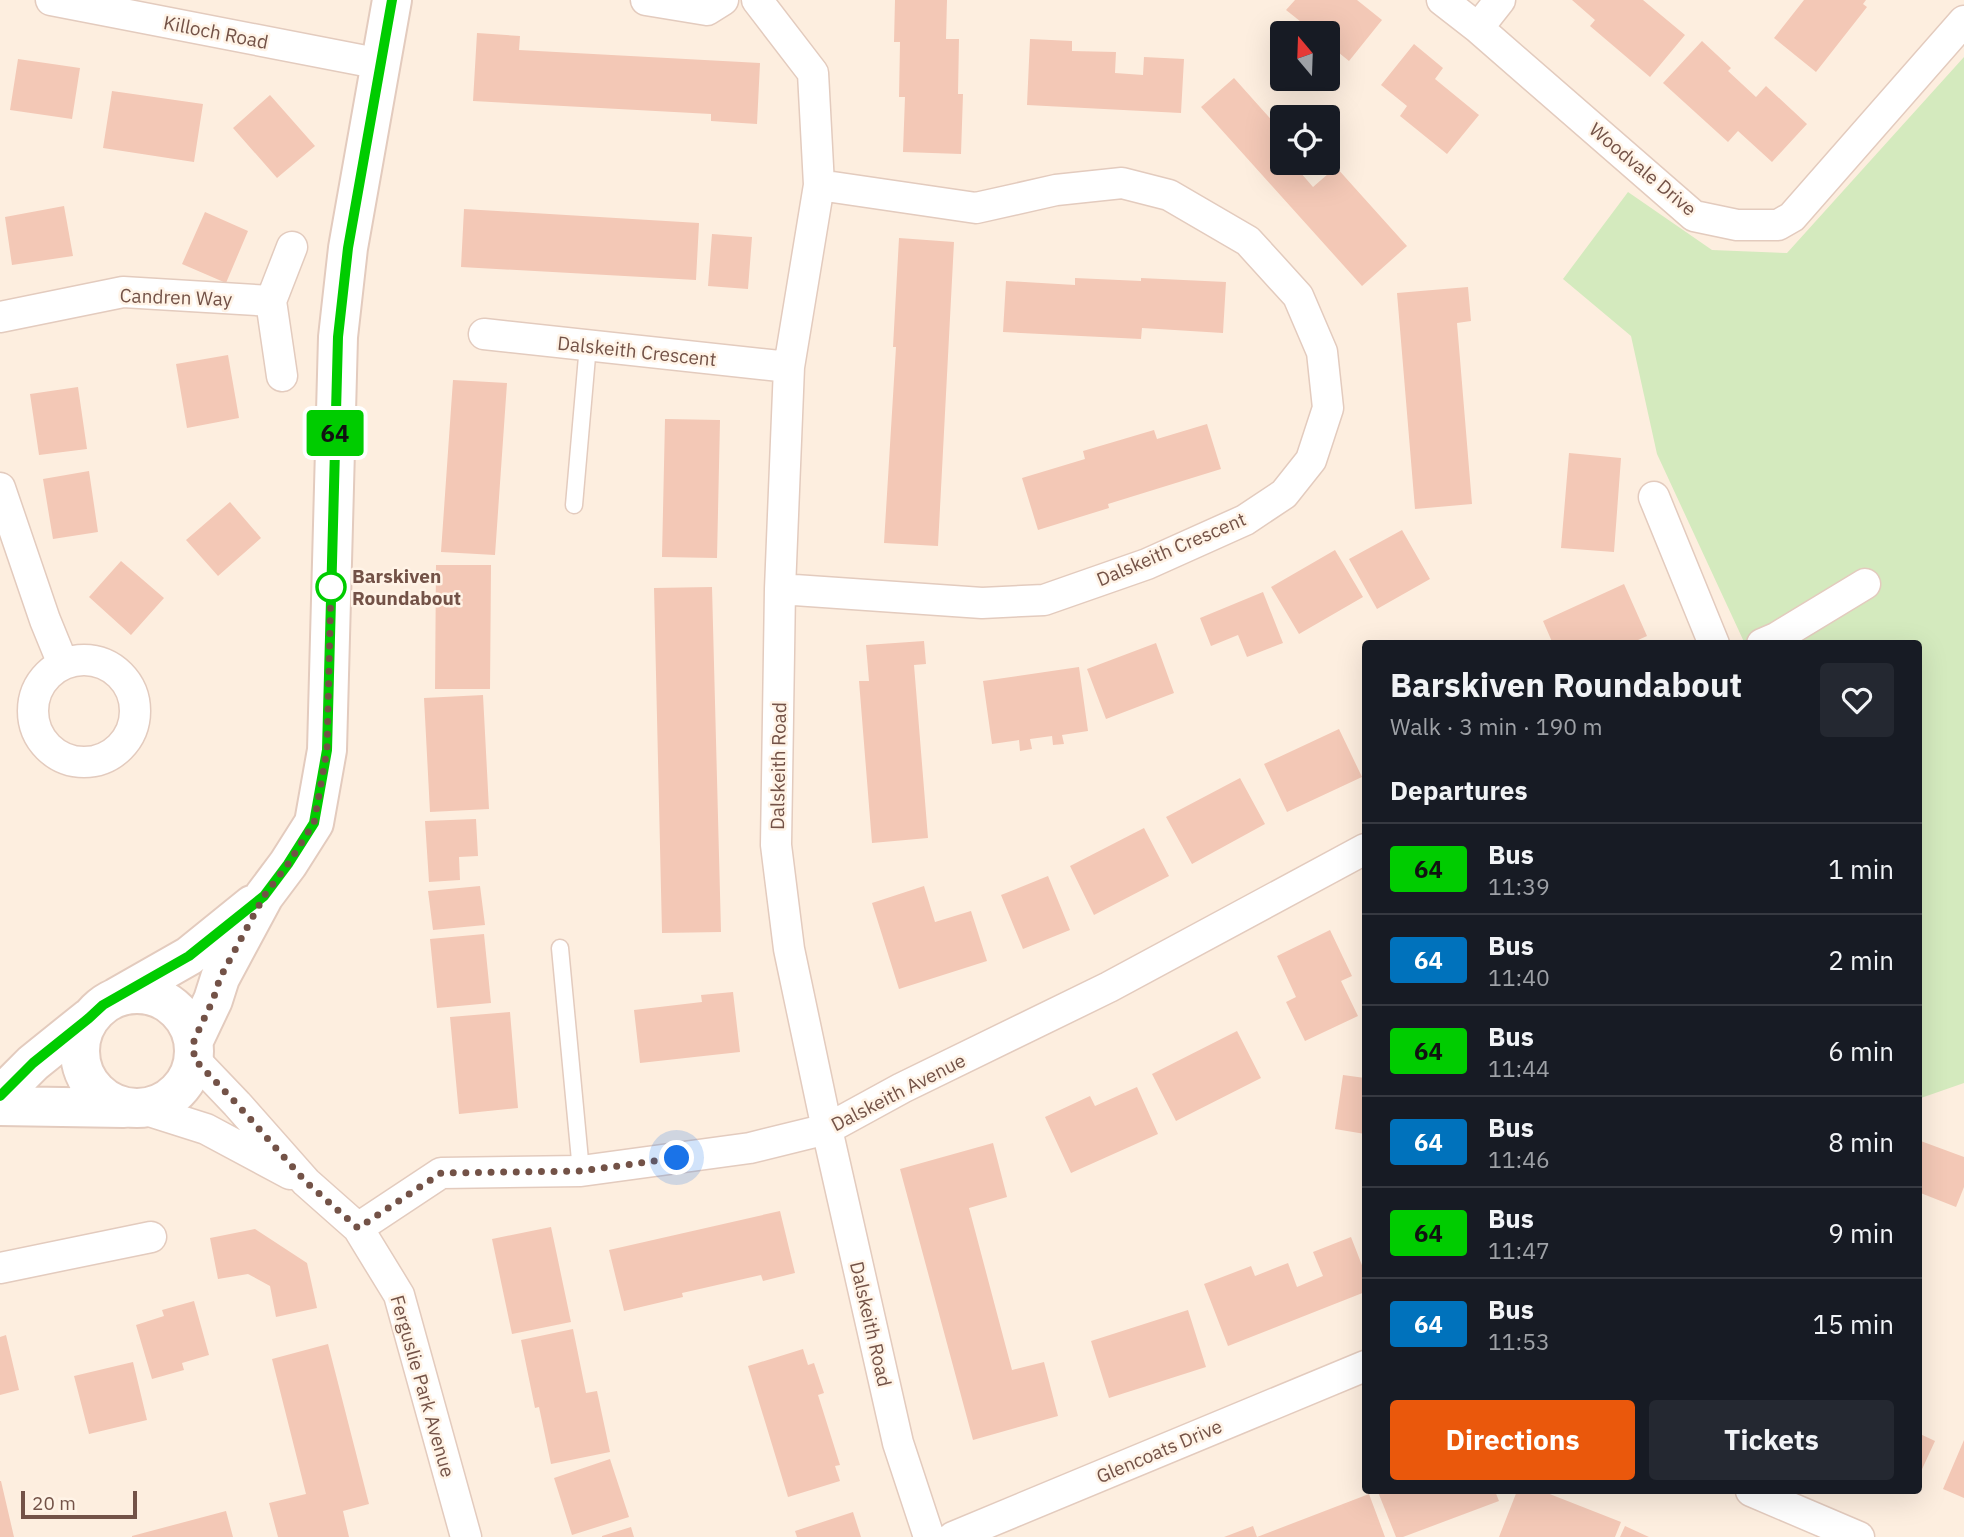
<!DOCTYPE html>
<html lang="en">
<head>
<meta charset="utf-8">
<style>
	:root { --surface:#171b24; --page:#242831; --text:#f1f3f6; --muted:#9ea1a6; --line:#363941; --accent:#ea580c }
	body { margin:0; font-family:"IBM Plex Sans",sans-serif; background:var(--page); color:var(--text); height:100vh; display:flex; flex-direction:column; font-size:26px; white-space:nowrap }
	* { box-sizing:border-box; margin:0 }
	p { font-size:23px; color:var(--muted) }
	.icon { flex:none; width:38px; height:38px; fill:none; stroke:currentColor; stroke-width:2; stroke-linecap:round; stroke-linejoin:round }
	.map { position:relative; flex:1; overflow:hidden }
	.sheet { position:absolute; left:1362px; top:640px; width:560px; height:854px; display:flex; flex-direction:column; background:var(--surface); border-radius:7px; box-shadow:0 7px 28px #0002 }
	.sheet>* { flex:none }
	.badge { padding:0 14px; border-radius:5px; font-size:24px; line-height:46px }
	.needle { width:46px; rotate:341deg }
	.buttons { position:absolute; left:1270px; top:21px; display:grid; gap:14px }
	.buttons a { display:grid; place-items:center; width:70px; height:70px; border-radius:7px; background:var(--surface); box-shadow:0 7px 28px #0002; font-size:35px }
	.scale { position:absolute; left:21px; bottom:18px; width:116px; box-sizing:border-box; padding-left:7px; border:4px solid #735247; border-top:0; font-size:19px; line-height:24px; white-space:nowrap; color:#735247; -webkit-text-stroke:5px #fff3e6; paint-order:stroke }
	.you { position:absolute; width:35px; height:35px; margin:-18px; border:5px solid #fff; border-radius:50%; background:#1a73e8; box-shadow:0 0 0 10px #1a73e833 }
	.map>.badge { position:absolute; translate:-50% -50%; box-shadow:0 0 0 4px #fff }
	h2 { padding:0 28px; font-size:26px; line-height:63px }
	.round { display:grid; place-items:center; flex:none; width:74px; height:74px; border-radius:7px; background:var(--page) }
	.summary { display:flex; align-items:center; justify-content:space-between; height:119px; padding:0 28px }
	h1 { font-size:33px; font-weight:700; line-height:52px }
	.primary-button { display:flex; gap:14px; margin-top:auto; padding:14px 28px }
	.primary-button a { flex:1; height:80px; border-radius:7px; background:var(--accent); color:#fff; font-size:28px; font-weight:700; line-height:80px; text-align:center }
	.primary-button a+a { background:var(--page); color:var(--text) }
	ul { padding:0; list-style:none }
	li { display:flex; align-items:center; gap:21px; height:91px; padding:0 28px; border-top:2px solid var(--line) }
	li div { flex:1 }
	li b { display:block; font-size:26px }
	li em { font-style:normal }
	li .badge { min-width:77px; font-weight:700; text-align:center }
	.map>svg:first-child { display:block }
	.green { fill:#d4eabe }
	.building { fill:#f3c8b6 }
	.lines { fill:none; stroke-linecap:round; stroke-linejoin:round }
	.service-casing { stroke:#e3cbbe; stroke-width:19 }
	.minor-casing { stroke:#e3cbbe; stroke-width:33 }
	.tertiary-casing { stroke:#e3cbbe; stroke-width:42 }
	.service { stroke:#fff; stroke-width:16 }
	.minor { stroke:#fff; stroke-width:30 }
	.tertiary { stroke:#fff; stroke-width:38 }
	.line-casing { stroke:#fff; stroke-width:16 }
	.line { stroke:#0c0; stroke-width:10 }
	.walk { stroke:#735247; stroke-width:7; stroke-dasharray:0 12.6 }
	.stop-dot { fill:#fff; stroke:#0c0; stroke-width:3.5 }
	.labels { text-anchor:middle; stroke-width:5; stroke-linejoin:round; paint-order:stroke }
	.street-label { font-size:19px; fill:#735247; stroke:#fff3e6 }
	.stop-label { font-size:19px; font-weight:bold; fill:#735247; stroke:#fff3e6; text-anchor:start }
</style>
</head>
<body>
<div class="map">
<svg width="1964" height="1537" viewBox="0 0 1964 1537">
	<rect width="100%" height="100%" fill="#fdeedf"/>
	<path class="green" d="M1964 57V1083L1918 1099V644H1745L1657 454 1631 336 1563 279 1628 192 1712 250 1787 253Z"/>
	<path class="building" d="M895 0H947L946 39H959L958 94H963L961 154 903 152 905 97H899L900 42H894Z
		M1295 0H1357L1382 20 1349 61 1328 44V33H1315L1286 10Z
		M1572 0H1643L1685 35 1650 77 1590 26 1595 20Z
		M1804 0H1866L1863 4 1867 7 1816 72 1774 38Z
		M477 33 520 36 519 50 760 63 757 124 711 121V114L473 101Z
		M1030 39 1072 41V51L1116 52 1115 73 1143 75 1144 57 1184 59 1181 113 1027 105Z
		M1702 41 1731 68 1728 71 1756 97 1766 86 1807 124 1772 162 1738 131 1728 142 1663 83Z
		M1414 44 1443 68 1435 79 1479 115 1447 154 1400 116 1407 106 1381 85Z
		M18 59 80 68 72 119 10 110Z
		M1234 78 1277 126 1283 121V163H1297L1294 165 1313 187 1336 167 1407 246 1362 286 1201 107Z
		M112 91 203 104 194 162 103 148Z
		M270 95 315 146 277 178 233 128Z
		M64 206 73 256 12 265 5 217Z
		M464 209 699 223 696 280 461 267Z
		M205 212 248 231 226 283 182 264Z
		M712 234 752 237 748 289 708 286Z
		M899 238 954 242 938 546 884 543 896 347H893Z
		M1075 278 1141 281V278L1226 282 1223 333 1142 328 1141 339 1003 332 1006 281 1075 285Z
		M1468 287 1471 321 1457 323 1472 504 1415 509 1397 293Z
		M228 355 239 418 187 428 176 364Z
		M453 380 507 383 495 555 441 552Z
		M78 387 87 449 39 455 30 394Z
		M665 419 720 420 717 558 662 557Z
		M1207 424 1221 469 1108 504 1109 508 1038 530 1022 478 1085 459 1083 451 1154 430 1157 439Z
		M1569 453 1621 458 1614 552 1561 548Z
		M89 471 98 532 53 539 43 479Z
		M230 502 261 538 218 576 186 540Z
		M1402 530 1430 579 1377 609 1349 559Z
		M1335 550 1363 597 1299 634 1271 587Z
		M121 561 164 598 131 635 89 597Z
		M436 565H491L490 689H435Z
		M1624 584 1647 636 1629 644H1553L1543 621Z
		M712 587 721 932 662 933 654 588Z
		M1263 592 1283 643 1247 657 1238 635 1211 646 1200 618Z
		M924 641 926 664 914 665 928 838 872 843 859 681H869L866 645Z
		M1156 643 1174 693 1106 719 1087 669Z
		M1079 667 1088 731 1062 735 1064 744 1053 745 1052 736 1030 739 1032 749 1020 751 1019 740 992 744 983 681Z
		M483 695 489 809 430 812 424 698Z
		M1339 729 1362 777 1287 812 1264 764Z
		M1240 778 1265 824 1192 864 1166 817Z
		M476 819 478 856 459 857 460 880 429 882 425 821Z
		M1144 828 1169 876 1094 915 1070 866Z
		M1048 876 1070 930 1023 949 1001 895Z
		M480 886 485 925 433 930 428 891Z
		M924 886 935 922 971 911 987 961 899 989 872 903Z
		M1330 930 1352 976 1341 981 1358 1016 1305 1041 1286 1002 1296 997 1277 956Z
		M484 934 491 1003 437 1008 430 939Z
		M733 992 740 1052 640 1063 634 1010 702 1002 701 995Z
		M510 1012 518 1108 459 1114 450 1017Z
		M1237 1031 1261 1078 1176 1121 1152 1074Z
		M1343 1075 1365 1078V1134L1335 1129Z
		M1137 1087 1158 1134 1071 1173 1045 1117 1090 1096 1095 1106Z
		M1918 1140 1964 1157V1187L1956 1207 1918 1192Z
		M993 1143 1007 1197 969 1208 1012 1370 1044 1362 1058 1416 973 1440 900 1169Z
		M780 1211 795 1273 763 1281 761 1275 682 1293 683 1297 624 1311 609 1250Z
		M551 1227 571 1322 512 1334 492 1239Z
		M255 1229 307 1263 317 1308 276 1317 270 1286 248 1274 218 1279 210 1238Z
		M1351 1237 1365 1273V1292L1228 1346 1204 1284 1251 1266 1255 1276 1288 1263 1297 1287 1323 1276 1313 1252Z
		M194 1301 209 1355 182 1363 184 1370 152 1379 136 1325 164 1316 162 1310Z
		M1188 1310 1206 1367 1109 1398 1091 1341Z
		M573 1329 586 1393 597 1391 610 1452 551 1464 539 1407 535 1408 521 1340Z
		M6 1335 19 1390 0 1395V1337Z
		M328 1344 369 1504 343 1511 349 1537H278L269 1503 306 1494 272 1359Z
		M803 1349 808 1365 814 1363 824 1393 818 1395 840 1465 835 1466 840 1481 788 1497 748 1366Z
		M133 1362 147 1420 89 1434 74 1376Z
		M1918 1433 1935 1441 1918 1478Z
		M1964 1440V1498L1943 1489Z
		M610 1459 629 1517 572 1535 554 1478Z
		M0 1481H1L14 1537H0Z
		M1382 1491H1495L1499 1501 1403 1537H1396L1378 1492Z
		M1517 1491H1542L1621 1522 1615 1537H1499Z
		M1369 1494 1385 1537H1257Z
		M226 1511 233 1537H132V1536Z
		M853 1512 861 1537H797L795 1531Z
		M1253 1526 1257 1537H1224Z
		M1625 1526 1649 1537H1620Z
		M631 1527 634 1537H602V1536Z"/>
	<g class="lines">
		<g class="service-casing">
			<path id="service" d="M574 505 588 345
				M560 948 581 1171"/>
		</g>
		<g class="minor-casing">
			<path id="minor" d="M51 0 381 64
				M646 0 707 10 723 0
				M757 0 813 73 819 185 789 367 780 589 776 845 789 949 827 1129 898 1443 929 1537
				M1442 0 1478 28 1694 216 1737 225H1778L1792 217 1964 21
				M1478 28 1500 0
				M271 301 282 376
				M0 317 123 292 271 301 292 247
				M484 334 789 367
				M0 488 45 620 63 664
				M1654 497 1714 644
				M780 589 982 603 1044 600 1147 564 1245 520 1284 494 1311 460 1328 408 1322 352 1298 296 1248 241 1169 195 1122 183 1056 190 976 208 819 185
				M1762 644 1776 638 1865 584
				M33 711a51 51 0 1 1 102 0a51 51 0 1 1-102 0Z
				M194 1059 237 1104 306 1182 358 1228 399 1295 466 1537
				M143 1109 206 1129 290 1174
				M358 1228 441 1173 581 1171 750 1148 827 1129 902 1088 1109 987 1365 849
				M0 1268 151 1237
				M1751 1491 1859 1537
				M953 1537 1365 1366"/>
		</g>
		<g class="tertiary-casing">
			<path id="tertiary" d="M80 1051a57 57 0 1 1 114 0a57 57 0 1 1-114 0Z
				M117 997 189 956 252 905
				M194 1040 213 1000 220 978 264 896 288 864 314 823 327 750 338 337 348 248 392 0
				M0 1096 33 1063 89 1018
				M0 1106 124 1108"/>
		</g>
		<use href="#service" class="service"/>
		<use href="#minor" class="minor"/>
		<use href="#tertiary" class="tertiary"/>
	</g>
	<g class="lines">
		<g class="line-casing">
			<path id="line" d="M0 1096 33 1063 89 1018 103 1005 189 956 264 896 288 864 314 823 327 750 338 337 348 248 392 0"/>
		</g>
		<use href="#line" class="line"/>
		<path class="walk" d="M331 587V585L327 750 314 823 288 864 264 896 220 978 213 1000 194 1040V1059L237 1104 306 1182 358 1228 441 1173 581 1171 677 1158"/>
	</g>
	<circle class="stop-dot" cx="331" cy="587" r="14"/>
	<g class="labels">
		<g class="street-label">
			<text transform="translate(216 32) rotate(11)" y="7">Killoch Road</text>
			<text transform="translate(1643 169) rotate(40)" y="7">Woodvale Drive</text>
			<text transform="translate(176 297) rotate(2)" y="7">Candren Way</text>
			<text transform="translate(637 351) rotate(6)" y="7">Dalskeith Crescent</text>
			<text transform="translate(1171 549) rotate(-23)" y="7">Dalskeith Crescent</text>
			<text transform="translate(778 766) rotate(-89)" y="7">Dalskeith Road</text>
			<text transform="translate(898 1092) rotate(-27)" y="7">Dalskeith Avenue</text>
			<text transform="translate(871 1324) rotate(77)" y="7">Dalskeith Road</text>
			<text transform="translate(423 1386) rotate(74)" y="7">Ferguslie Park Avenue</text>
			<text transform="translate(1159 1451) rotate(-23)" y="7">Glencoats Drive</text>
		</g>
		<g class="stop-label">
			<text x="352" y="583">Barskiven<tspan x="352" dy="22">Roundabout</tspan></text>
		</g>
	</g>
</svg>
<div class="buttons">
<a><svg class="needle" viewBox="-14 -14 28 28"><path d="M0-13l5 13h-10z" fill="#e53935"/><path d="M0 13l5-13h-10z" fill="#9ea1a6"/></svg></a>
<a><svg class="icon" aria-label="locate" viewBox="0 0 24 24"><circle cx="12" cy="12" r="6"/><path d="M12 2v4M12 18v4M2 12h4M18 12h4"/></svg></a>
</div>
<div class="scale">20 m</div>
<div class="you" style="left:677px;top:1158px"></div>
<b class="badge" style="left:335px;top:433px;background:#0c0;color:#111">64</b>
<section class="sheet">
<div class="summary"><div><h1>Barskiven Roundabout</h1><p>Walk · 3 min · 190 m</p></div><a class="round"><svg class="icon" aria-label="heart" viewBox="0 0 24 24"><path d="M12 20l-8-8c-3-5 5-10 8-4 3-6 11-1 8 4z"/></svg></a></div>
<h2>Departures</h2>
<ul>
<li><span class="badge" style="background:#0c0;color:#111">64</span><div><b>Bus</b><p>11:39</p></div><em>1 min</em></li>
<li><span class="badge" style="background:#0072bc;color:#fff">64</span><div><b>Bus</b><p>11:40</p></div><em>2 min</em></li>
<li><span class="badge" style="background:#0c0;color:#111">64</span><div><b>Bus</b><p>11:44</p></div><em>6 min</em></li>
<li><span class="badge" style="background:#0072bc;color:#fff">64</span><div><b>Bus</b><p>11:46</p></div><em>8 min</em></li>
<li><span class="badge" style="background:#0c0;color:#111">64</span><div><b>Bus</b><p>11:47</p></div><em>9 min</em></li>
<li><span class="badge" style="background:#0072bc;color:#fff">64</span><div><b>Bus</b><p>11:53</p></div><em>15 min</em></li>
</ul>
<div class="primary-button"><a>Directions</a><a>Tickets</a></div>
</section>
</div>
</body>
</html>
